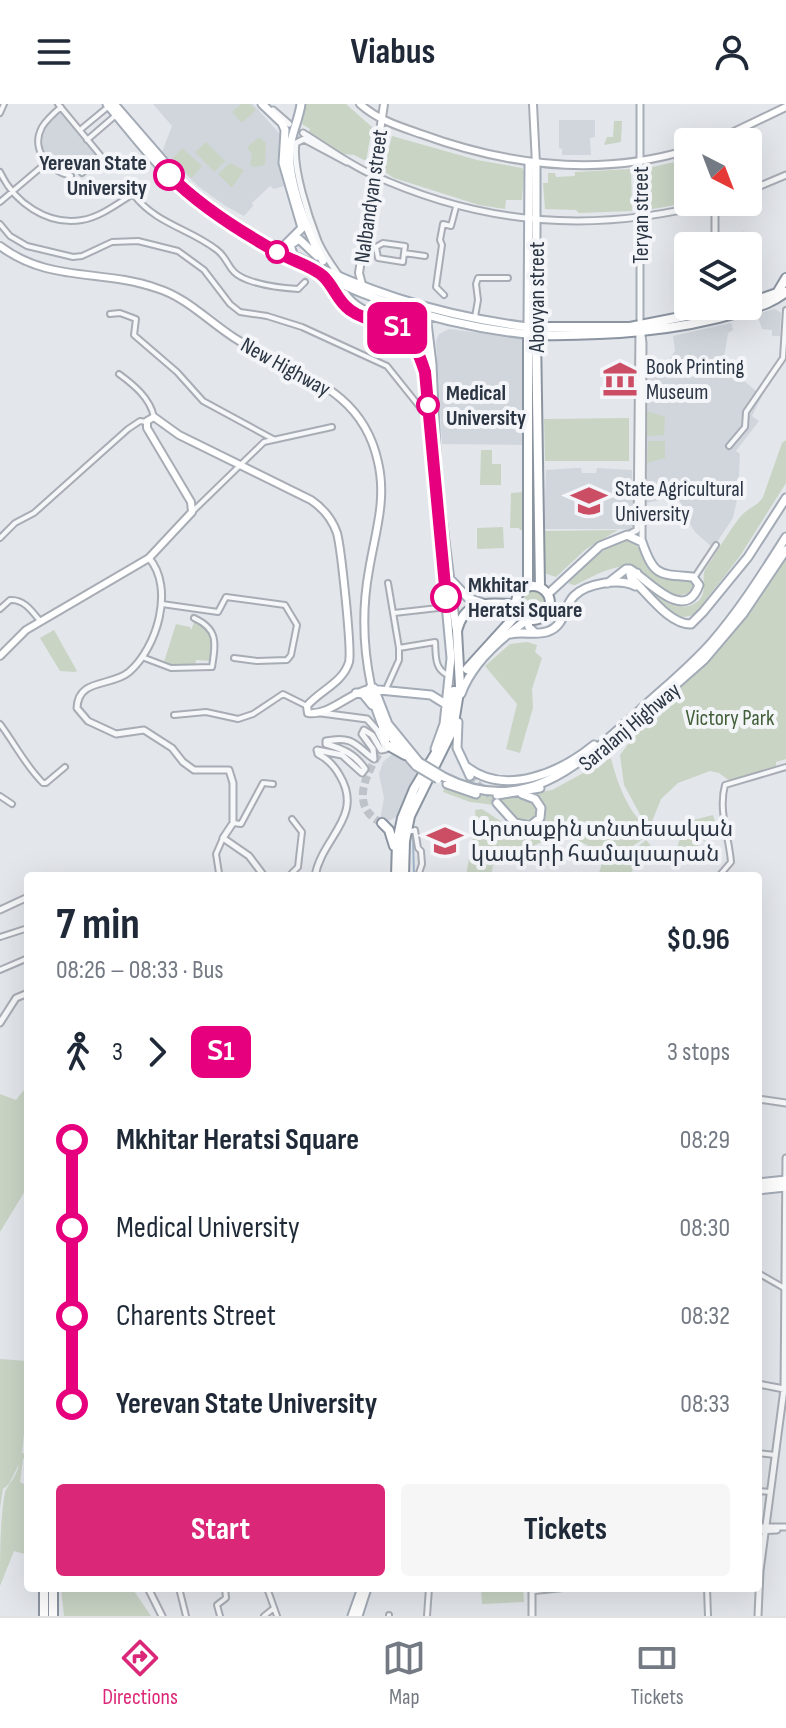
<!DOCTYPE html>
<html lang="en">
<head>
<meta charset="utf-8">
<style>
	:root { --surface:#fff; --page:#f6f6f7; --text:#1f2937; --muted:#747a83; --line:#e0e1e3; --accent:#db2777 }
	body { margin:0; font-family:"Sofia Sans Condensed","Noto Sans Armenian",sans-serif; background:var(--page); color:var(--text); height:100vh; display:flex; flex-direction:column; font-size:30px; white-space:nowrap }
	* { box-sizing:border-box; margin:0 }
	p { font-size:26px; color:var(--muted) }
	.icon { flex:none; width:44px; height:44px; fill:none; stroke:currentColor; stroke-width:2; stroke-linecap:round; stroke-linejoin:round }
	.map { position:relative; flex:1; overflow:hidden }
	.panel { position:absolute; left:24px; top:768px; width:738px; height:720px; display:flex; flex-direction:column; background:var(--surface); border-radius:8px; box-shadow:0 8px 32px #0002 }
	.panel>* { flex:none }
	.badge { padding:0 16px; border-radius:12px; font-size:28px; line-height:52px }
	.needle { width:52px; rotate:138deg }
	.buttons { position:absolute; left:674px; top:24px; display:grid; gap:16px }
	.buttons a { display:grid; place-items:center; width:88px; height:88px; border-radius:8px; background:var(--surface); box-shadow:0 8px 32px #0002; font-size:40px }
	.map>.badge { position:absolute; translate:-50% -50%; box-shadow:0 0 0 4px #fff }
	.legs { display:flex; align-items:center; gap:12px; height:88px; padding:0 32px; font-size:26px }
	.legs p { margin-inline-start:auto }
	.summary { display:flex; align-items:center; justify-content:space-between; height:136px; padding:0 32px }
	h1 { font-size:44px; font-weight:700; line-height:60px }
	.button { display:flex; gap:16px; margin-top:auto; padding:16px 32px }
	.button a { flex:1; height:92px; border-radius:8px; background:var(--accent); color:#fff; font-size:32px; font-weight:700; line-height:92px; text-align:center }
	.button a+a { background:var(--page); color:var(--text) }
	ul { padding:0 32px; list-style:none }
	li { display:flex; align-items:center; gap:28px; height:88px; font-size:30px }
	li i { display:grid; place-items:center; width:12px; height:100%; margin:0 10px; background:currentColor }
	li i::after { content:''; width:20px; height:20px; margin:-10px; border:6px solid; border-radius:50%; background:var(--surface) }
	li p { margin-inline-start:auto }
	li:first-child i { background:linear-gradient(#0000 50%,currentColor 0) }
	li:last-child i { background:linear-gradient(currentColor 50%,#0000 0) }
	header { display:flex; justify-content:space-between; align-items:center; height:104px; padding:0 32px; background:var(--surface); font-size:36px; font-weight:700 }
	.tabs { display:flex; justify-content:space-around; align-items:center; height:112px; border-top:2px solid var(--line); background:var(--surface); font-size:22px; color:var(--muted) }
	.tabs a { display:grid; justify-items:center; gap:4px }
	.tabs .selected { color:var(--accent) }
	.map>svg:first-child { display:block }
	.built { fill:#d1d6dd }
	.green { fill:#c9d4c5 }
	.lines { fill:none; stroke-linecap:round; stroke-linejoin:round }
	.stream { stroke:#a0b5c9; stroke-width:2 }
	.minor-tunnel { stroke:#bec3c9; stroke-width:4; stroke-dasharray:4 2; stroke-linecap:butt }
	.primary-tunnel { stroke:#bec3c9; stroke-width:7; stroke-dasharray:7 3.5; stroke-linecap:butt }
	.trunk-tunnel { stroke:#bec3c9; stroke-width:8; stroke-dasharray:8 4; stroke-linecap:butt }
	.minor-casing { stroke:#a8adb5; stroke-width:8 }
	.tertiary-casing { stroke:#a8adb5; stroke-width:9 }
	.secondary-casing { stroke:#a8adb5; stroke-width:10 }
	.primary-casing { stroke:#a3abb6; stroke-width:11 }
	.trunk-casing { stroke:#8b94a1; stroke-width:12 }
	.minor { stroke:#f6f7f9; stroke-width:4 }
	.tertiary { stroke:#f6f7f9; stroke-width:5 }
	.secondary { stroke:#fff; stroke-width:6 }
	.primary { stroke:#fff; stroke-width:7 }
	.trunk { stroke:#fff; stroke-width:8 }
	.primary-bridge-casing { stroke:#a3abb6; stroke-width:11; stroke-linecap:butt }
	.primary-bridge { stroke:#fff; stroke-width:7 }
	.line-1-casing { stroke:#fff; stroke-width:18 }
	.line-1 { stroke:#e6007e; stroke-width:12 }
	.stop-1-dot { fill:#fff; stroke:#e6007e; stroke-width:4 }
	.labels { text-anchor:middle; stroke-width:8; stroke-linejoin:round; paint-order:stroke }
	.stop-label { font-size:22px; font-weight:bold; fill:#2b3543; stroke:#f3f5f8; text-anchor:start }
	.street-label { font-size:22px; fill:#2b3543; stroke:#f3f5f8 }
	.poi-label { font-size:22px; fill:#2b3543; stroke:#f3f5f8; text-anchor:start }
	.park-label { font-size:22px; fill:#415e39; stroke:#f3f5f8 }
</style>
</head>
<body>
<header><svg class="icon" aria-label="menu" viewBox="0 0 24 24"><path d="M4 6h16M4 12h16M4 18h16"/></svg>Viabus<svg class="icon" aria-label="person" viewBox="0 0 24 24"><circle cx="12" cy="8" r="4"/><path d="M4 21q1-7 8-7t8 7"/></svg></header>
<div class="map">
<svg width="786" height="1512" viewBox="0 0 786 1512">
	<rect width="100%" height="100%" fill="#e3e6eb"/>
	<path class="built" d="M153 0H253L279 29 278 61 284 82 274 85 270 82 252 99 253 102 244 112 224 101 198 82 162 48 172 22Z
		M60 8 95 51 71 70 61 68 50 59 42 45 43 26 50 16Z
		M559 16H595V33L590 34 591 51H562V45L559 44Z
		M775 205 781 209 780 232H772V226L762 225 757 210Z
		M731 219 733 226 728 229 723 259 762 292 752 312 759 317 736 347 740 350 738 391 733 414 713 444 695 428 690 420 689 411 676 392 647 399V278L648 267 668 263V257L675 247 673 232Z
		M449 225 519 234 523 236 524 341 442 340 436 237 439 230Z
		M575 364H581L582 369H596L597 364 632 366 633 425H544L546 366Z
		M396 647 420 670 396 713 387 718 380 716 384 694 379 670 383 658Z"/>
	<path class="green" d="M241 0H250L256 6 242 19 232 8Z
		M306 0H346L372 23 366 57 354 51 342 50 309 28 310 25 302 20Z
		M614 17H622L621 38 604 41 607 33H613Z
		M392 32 477 56 522 64 524 68 522 96H506L505 105 479 101 394 74 383 67Z
		M259 33 266 39 265 61 254 63 250 61 252 51 247 43Z
		M206 38 225 57 214 68 195 48Z
		M182 44 202 62 192 74 172 55Z
		M688 55V98H693L647 106 648 64Z
		M230 59 244 66 232 84 218 70Z
		M631 65 632 107 579 109 576 106 545 105 543 79H548V69H555L556 73 575 72V68Z
		M647 307 665 313 664 331 647 332Z
		M629 314V357H545L544 315Z
		M786 336V379L740 452 695 510C674 521 658 496 645 483 657 492 672 506 689 502 712 495 700 475 705 466 714 453 734 418 744 409 751 403 758 401 763 393L782 339Z
		M648 337H665V354L647 359Z
		M481 346H492V360H501V381H480Z
		M524 388 523 426H520L519 424H510L511 389Z
		M503 423 504 444 477 445V424Z
		M618 426 586 445 556 473 544 469V427Z
		M633 435C638 441 639 446 643 453 653 471 669 477 689 474L695 481 693 488 674 493C660 486 651 473 638 465 621 455 590 474 575 481L569 480 570 476C587 459 608 438 633 435Z
		M786 455V655L776 658V664L730 677 719 669 710 667 678 679 661 695 646 733 621 750 601 749 563 728 493 761 491 772H466L472 737 477 726 475 706 482 705C494 712 510 726 524 727 547 730 548 701 534 689L552 686 611 654C617 679 628 708 648 725L624 681 620 651 648 614 713 552Z
		M520 499a13 13 0 1 1 26 0a13 13 0 1 1-26 0Z
		M195 516 208 522 212 532V557L196 556 195 563 163 561 176 520 190 523 191 526Z
		M54 526 77 567 75 568 60 567 40 534Z
		M527 538 537 541 535 548 542 554 532 585 533 604 520 649 506 645 517 600 485 562 510 540Z
		M445 682 478 692 528 693 537 699 539 710 532 719 522 720 495 701 470 698 443 688Z
		M713 711 719 730 704 737 689 717Z
		M686 718 702 740 680 750 676 746Z
		M646 736 652 743 628 772H598L604 753 623 755Z
		M28 981V1082L0 1128V990L16 996Z
		M0 1255 27 1257 28 1260V1292L22 1349 28 1350V1353L23 1355 20 1378 28 1382V1451L14 1447 0 1482C0 1452 0 1414 5 1388 10 1377 16 1374 19 1360L9 1380 3 1385 0 1404Z
		M61 1484H132L151 1512H64Z
		M481 1484H523L524 1498 482 1500Z"/>
	<g class="lines">
		<path class="stream" d="M413 734 414 772"/>
		<path class="minor-tunnel" d="M305 178 309 170"/>
		<path class="primary-tunnel" d="M323 157 345 190
			M470 672 497 699"/>
		<path class="trunk-tunnel" d="M382 719C346 702 369 664 384 642"/>
		<g class="minor-casing">
			<path id="minor" d="M58 0 101 52 82 69
				M61 3C54 9 47 15 42 23 30 46 49 67 71 72
				M0 9 4 0
				M80 26 109 2
				M87 36 116 11
				M0 68C14 98 47 122 82 116 100 113 117 100 133 90 157 121 189 124 217 146 231 157 226 168 248 176 264 182 281 184 298 185L305 178
				M0 98 46 59
				M0 120 10 132 27 142 73 153 82 152 112 138 138 137 178 147 204 166 230 200 240 208 267 212 302 223 387 262 427 312
				M715 136H737L743 132
				M364 140 376 143 378 154 403 158 404 149
				M376 143 383 139 405 142 404 149 425 152
				M444 191 436 183 442 141 440 136 443 120 451 122 456 103
				M110 210 120 209 136 215 134 231 177 268 203 297 273 335
				M475 213 478 196 476 180 478 174H508
				M119 270C134 281 150 294 154 313
				M729 342 745 323 746 308 783 254 786 206
				M192 408 264 338 332 323
				M0 434 15 419 34 409 128 325 140 317 146 318
				M694 474 716 441
				M388 479 399 544 435 538C436 551 434 565 448 571
				M162 500 218 508 226 493 285 501 297 521 291 551 287 556 257 557 234 554
				M0 505 10 496C24 495 32 507 40 517
				M394 509 447 503
				M142 553 171 564 212 563C216 538 218 525 194 514
				M386 585 399 556V544
				M174 611 206 608 238 615 253 610 283 590 307 602
				M0 620C15 640 25 661 43 679H46L65 663
				M0 692 12 700
				M233 719 241 720 263 679 273 680
				M408 728 415 726 418 744 421 747 422 760 418 772
				M219 769 216 750 223 734
				M289 772 298 763 302 728 292 715
				M719 772 731 758C729 732 718 707 725 681L786 663
				M0 833 28 824
				M0 866 28 854
				M758 1169 786 1185
				M758 1349 775 1351
				M758 1387 770 1388
				M179 1484 186 1512
				M267 1484 277 1512
				M707 1484 708 1512
				M534 1487 563 1484
				M389 1511V1512
				M220 1512 217 1501 226 1494 225 1484
				M264 1512 274 1504
				M427 1512 429 1484"/>
		</g>
		<g class="tertiary-casing">
			<path id="tertiary" d="M640 0V215L643 239 642 438
				M273 6 289 20
				M303 29C326 43 347 59 371 70 484 122 595 130 715 98
				M748 87 786 71
				M715 98V142
				M338 170C331 160 323 149 318 137 309 114 292 63 296 39L304 35 347 58
				M628 431 637 426 639 227
				M149 454C175 484 157 544 129 568 111 583 78 574 77 604L88 617 116 630 144 626 172 644 183 658 194 666H229L233 679V719L223 734 249 752 264 772
				M315 772C322 733 364 713 340 672 334 661 328 655 318 650L317 646 342 651 362 669 365 665C355 650 343 645 326 640V637C355 631 356 643 374 655L373 645 362 630 364 626 372 631 381 646 386 645 377 626 367 615 321 609
				M0 806 28 793
				M0 919 16 894 28 889
				M758 995 786 999
				M758 1280 784 1285
				M758 1423H786
				M758 1427 777 1426
				M148 1484 162 1512
				M179 1485 182 1484
				M532 1512V1484
				M758 1512 760 1467 784 1285 786 1054"/>
		</g>
		<g class="secondary-casing">
			<path id="secondary" d="M360 0C378 16 398 22 421 30 506 61 599 73 688 46
				M533 0 536 60
				M713 38 786 3
				M0 142C49 179 102 165 156 184 186 193 207 216 233 233 291 271 361 279 378 358 387 396 375 429 369 466 362 504 363 543 371 581L369 585C349 589 329 612 308 609L307 602C319 587 343 579 349 558 352 546 341 444 337 429 332 415 323 404 311 396L179 331 154 313 147 317V324L191 398 192 408 149 454 26 526 0 552
				M363 184 359 169 384 0"/>
		</g>
		<g class="primary-casing">
			<path id="primary" d="M107 0C131 28 153 58 180 82 205 105 232 121 260 138 346 190 436 222 536 231V60
				M114 0 173 68
				M262 0 282 19 285 26 283 59 302 124 281 145
				M301 0C299 15 292 28 290 43 286 74 308 130 323 157
				M273 141C357 185 434 211 528 223L529 59
				M293 150 290 141 299 135 317 152
				M324 174C332 186 340 200 353 208 379 224 399 215 417 246
				M345 190C369 223 404 200 423 251L451 554 444 620 435 645
				M426 211 432 260 436 350
				M441 406 456 524
				M637 469 630 470 631 474C647 488 669 521 691 520L703 508 748 453 786 394
				M452 477 468 494 483 499
				M548 490 600 442 627 431 642 438C654 473 659 470 693 473L699 481C685 521 646 474 630 465H626L608 479
				M511 530C523 527 538 532 549 527 565 521 564 502 574 492 587 479 620 474 635 482
				M374 584 388 620 419 658
				M356 589 363 590 372 601
				M461 590C472 559 501 534 527 516L529 523 535 529
				M458 618 457 644 470 672
				M592 655 704 556 743 510 786 446
				M416 662 383 624 369 585 431 591 447 601
				M467 663C506 693 561 668 594 641
				M444 673C527 716 584 656 641 605 665 583 691 562 712 538 740 506 763 469 786 433
				M447 680 476 690
				M497 691 540 684
				M497 699 515 719 530 722 540 714 541 704 535 695 522 690
				M758 1079 786 1076
				M758 1086 786 1083
				M352 1512 362 1484
				M358 1512 367 1484"/>
		</g>
		<g class="trunk-casing">
			<path id="trunk" d="M748 199 777 189 786 174
				M516 499a17 17 0 1 1 34 0a17 17 0 1 1-34 0Z
				M528 482V223H630L737 202
				M540 483 536 231C605 232 674 228 741 208 757 203 773 199 786 188
				M467 565 518 509
				M383 624 385 637
				M389 642 405 651
				M382 719 389 726 394 742
				M396 772 397 738 402 714 414 685 446 632 454 587
				M404 772 405 737 410 712 453 625 460 582 457 527C465 494 488 500 515 500
				M44 1484V1512
				M53 1512V1484"/>
		</g>
		<use href="#minor" class="minor"/>
		<use href="#tertiary" class="tertiary"/>
		<use href="#secondary" class="secondary"/>
		<use href="#primary" class="primary"/>
		<use href="#trunk" class="trunk"/>
		<g class="primary-bridge-casing">
			<path id="primary-bridge" d="M419 658 444 673
				M416 662 438 675"/>
		</g>
		<use href="#primary-bridge" class="primary-bridge"/>
	</g>
	<g class="lines">
		<g class="line-1-casing">
			<path id="line-1" d="M169 71C201 103 239 127 279 149 292 157 312 162 323 172 334 182 337 197 350 206 362 215 376 216 390 220 411 227 419 249 425 268L446 493"/>
		</g>
		<use href="#line-1" class="line-1"/>
	</g>
	<defs>
		<g id="museum-bare" transform="scale(2.76)"><path d="M0-6L6-3V-2H-6V-3ZM-5-1h2V3h-2ZM-1-1h2V3h-2ZM3-1h2V3H3ZM-6 4H6V6H-6Z" fill="#cb4e64" stroke="#f3f5f8" stroke-width="2.5" paint-order="stroke"/></g>
		<g id="university-bare" transform="scale(2.76)"><path d="M0-5L7-2L0 1L-7-2ZM-4 1L0 2.5L4 1V4Q0 6-4 4Z" fill="#cb4e64" stroke="#f3f5f8" stroke-width="2.5" paint-order="stroke"/></g>
	</defs>
	<g fill-rule="evenodd">
		<use href="#museum-bare" x="620" y="275"/>
		<use href="#university-bare" x="589" y="397"/>
		<use href="#university-bare" x="445" y="737"/>
	</g>
	<g class="stop-1-dot">
		<circle cx="169" cy="71" r="14"/>
		<circle cx="277" cy="148" r="10"/>
		<circle cx="428" cy="301" r="10"/>
		<circle cx="446" cy="493" r="14"/>
	</g>
	<g class="labels">
		<g class="stop-label">
			<text x="147" y="66" text-anchor="end">Yerevan State<tspan x="147" dy="25">University</tspan></text>
			<text x="446" y="296">Medical<tspan x="446" dy="25">University</tspan></text>
			<text x="468" y="488">Mkhitar<tspan x="468" dy="25">Heratsi Square</tspan></text>
		</g>
		<g class="street-label">
			<text transform="translate(370 92) rotate(-82)" y="8">Nalbandyan street</text>
			<text transform="translate(640 111) rotate(-90)" y="8">Teryan street</text>
			<text transform="translate(536 193) rotate(-90)" y="8">Abovyan street</text>
			<text transform="translate(286 262) rotate(29)" y="8">New Highway</text>
			<text transform="translate(629 622) rotate(-40)" y="8">Saralanj Highway</text>
		</g>
		<g class="poi-label">
			<text x="646" y="270">Book Printing<tspan x="646" dy="25">Museum</tspan></text>
			<text x="615" y="392">State Agricultural<tspan x="615" dy="25">University</tspan></text>
			<text x="471" y="732">Արտաքին տնտեսական<tspan x="471" dy="25">կապերի համալսարան</tspan></text>
		</g>
		<g class="park-label">
			<text x="730" y="621">Victory Park</text>
		</g>
	</g>
</svg>
<div class="buttons">
<a><svg class="needle" viewBox="-14 -14 28 28"><path d="M0-13l5 13h-10z" fill="#e53935"/><path d="M0 13l5-13h-10z" fill="#747a83"/></svg></a>
<a><svg class="icon" aria-label="layers" viewBox="0 0 24 24"><path d="M12 4l9 5-9 5-9-5zM3 14l9 5 9-5"/></svg></a>
</div>
<b class="badge" style="left:397px;top:224px;background:#e6007e;color:#fff">Տ1</b>
<section class="panel">
<div class="summary"><div><h1>7 min</h1><p>08:26 – 08:33 · Bus</p></div><b>$0.96</b></div>
<div class="legs"><svg class="icon" aria-label="walk" viewBox="0 0 24 24"><circle cx="13" cy="4" r="2"/><path d="M13 8l-2 6 4 7M11 14l-3 7M7 12l3-4h3l4 4"/></svg>3<svg class="icon" aria-label="forward" viewBox="0 0 24 24"><path d="M9 5l7 7-7 7"/></svg><b class="badge" style="background:#e6007e;color:#fff">Տ1</b><p>3 stops</p></div>
<ul>
<li><i style="color:#e6007e"></i><b>Mkhitar Heratsi Square</b><p>08:29</p></li>
<li><i style="color:#e6007e"></i><span>Medical University</span><p>08:30</p></li>
<li><i style="color:#e6007e"></i><span>Charents Street</span><p>08:32</p></li>
<li><i style="color:#e6007e"></i><b>Yerevan State University</b><p>08:33</p></li>
</ul>
<div class="button"><a>Start</a><a>Tickets</a></div>
</section>
</div>
<nav class="tabs">
<a class="selected"><svg class="icon" aria-label="directions" viewBox="0 0 24 24"><path d="M12 3l9 9-9 9-9-9zM9 14v-3h6M13 9l2 2-2 2"/></svg>Directions</a>
<a><svg class="icon" aria-label="map" viewBox="0 0 24 24"><path d="M3 6l6-2 6 2 6-2v14l-6 2-6-2-6 2zM9 4v14M15 6v14"/></svg>Map</a>
<a><svg class="icon" aria-label="tickets" viewBox="0 0 24 24"><path d="M3 7h18v10H3zM15 7v10"/></svg>Tickets</a>
</nav>
</body>
</html>
